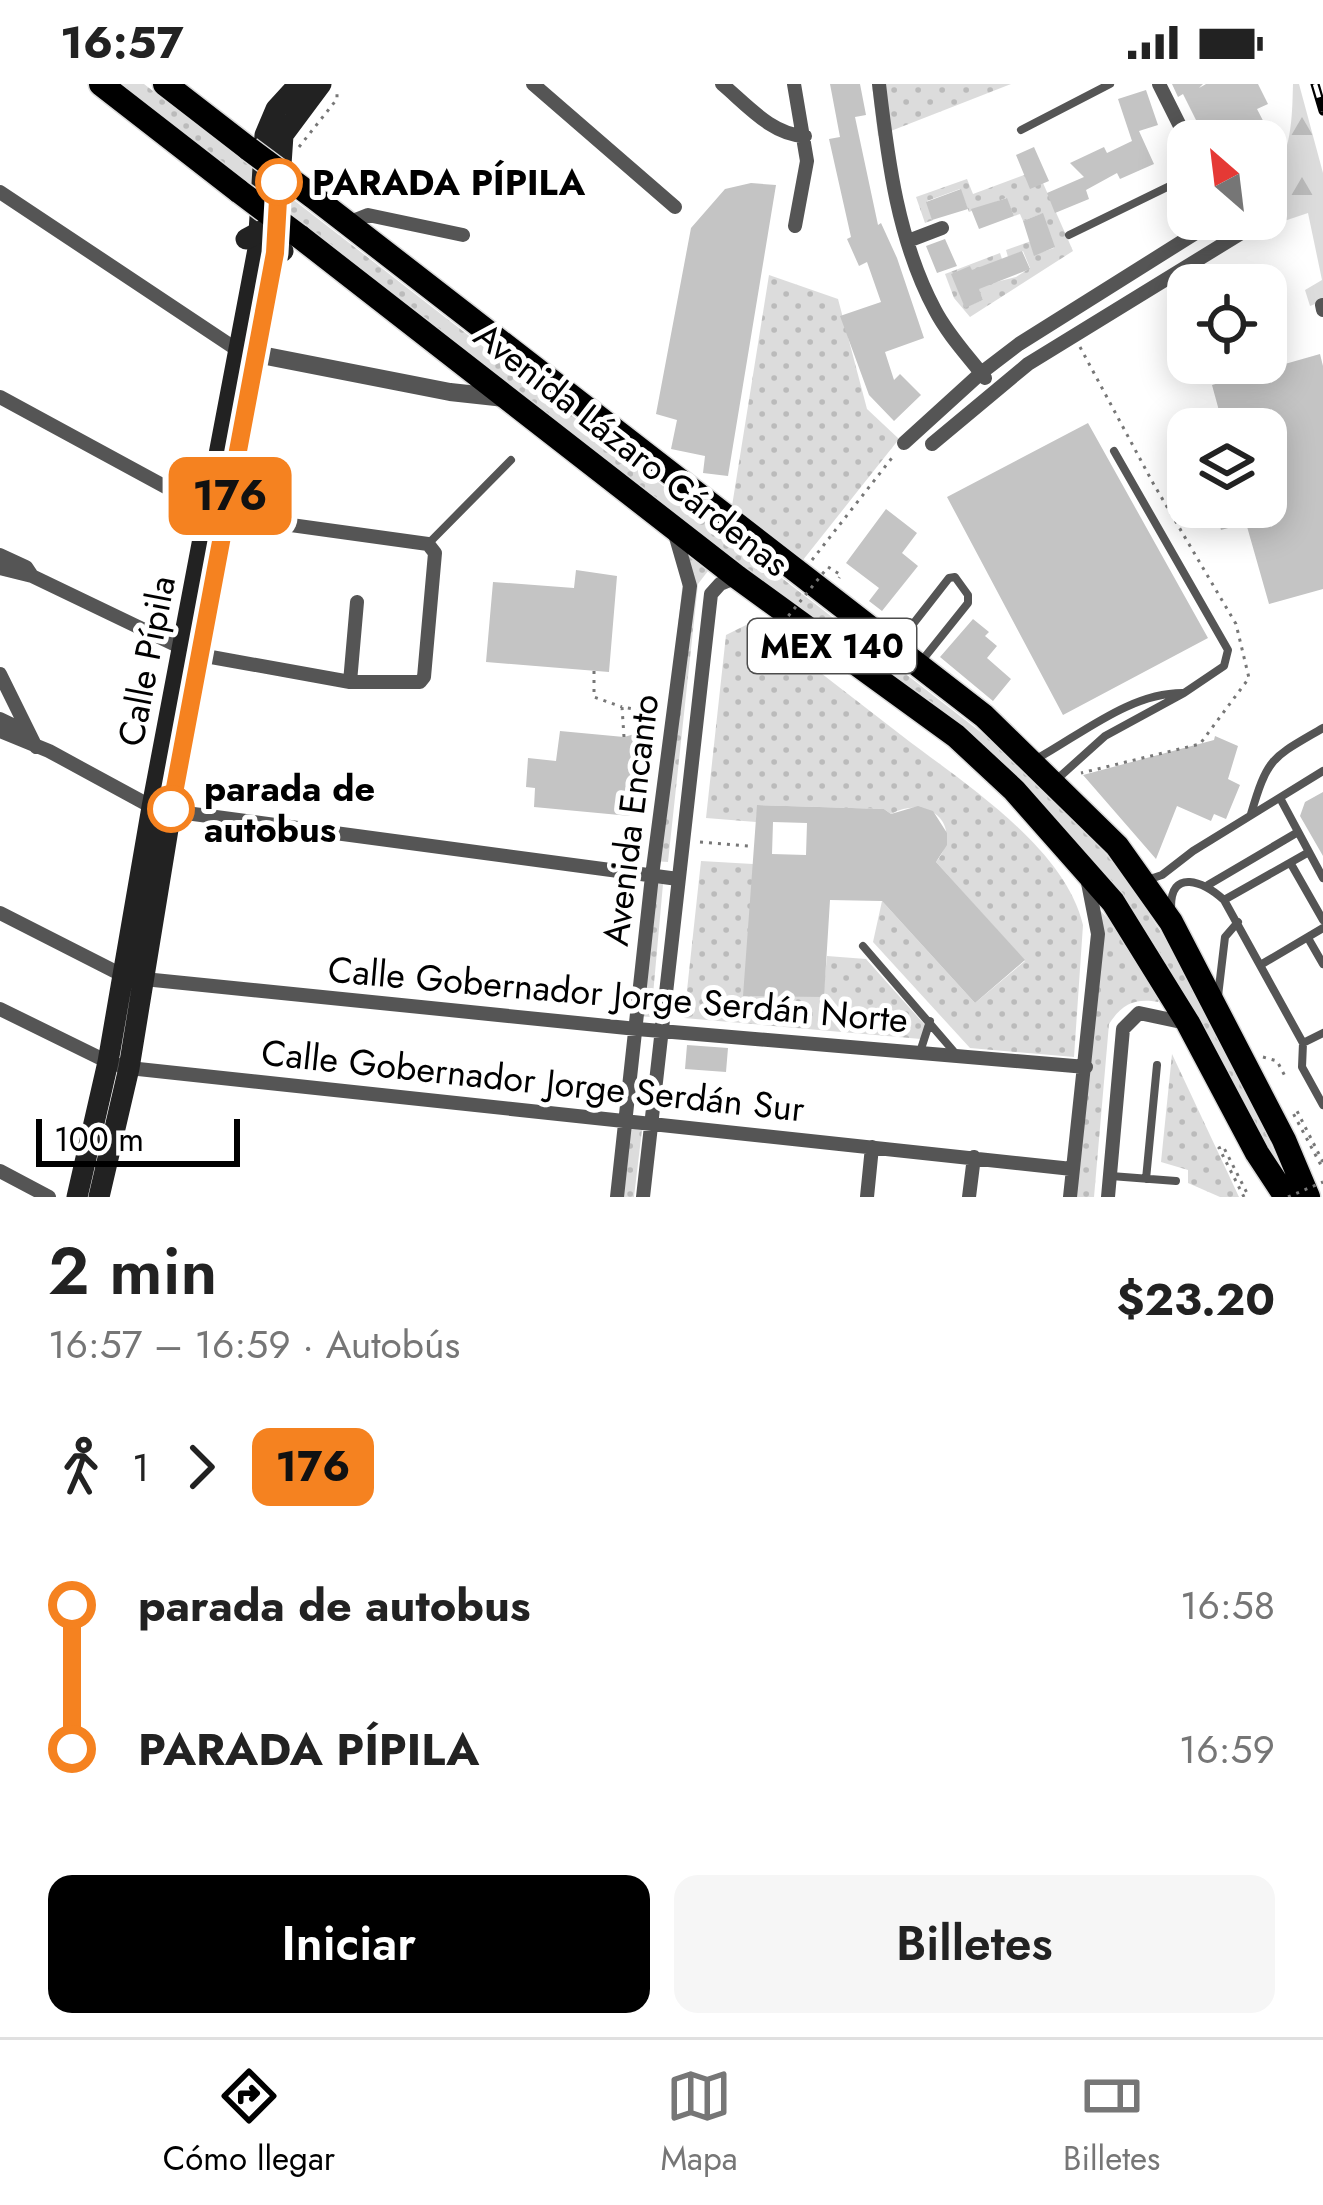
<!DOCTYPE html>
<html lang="es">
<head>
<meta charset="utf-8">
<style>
	:root { --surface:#fff; --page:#f6f6f6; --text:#222; --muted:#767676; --line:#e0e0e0; --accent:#000 }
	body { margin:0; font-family:Jost,sans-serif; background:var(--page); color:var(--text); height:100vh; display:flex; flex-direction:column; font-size:45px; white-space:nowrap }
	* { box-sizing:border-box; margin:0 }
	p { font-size:39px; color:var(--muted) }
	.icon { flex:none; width:66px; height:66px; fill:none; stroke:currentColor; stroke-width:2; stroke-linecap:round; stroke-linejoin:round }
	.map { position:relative; height:1113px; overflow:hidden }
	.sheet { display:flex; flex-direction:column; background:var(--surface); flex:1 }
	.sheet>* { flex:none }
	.badge { padding:0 24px; border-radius:18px; font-size:42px; line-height:78px }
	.needle { width:78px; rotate:332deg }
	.buttons { position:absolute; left:1167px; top:36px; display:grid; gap:24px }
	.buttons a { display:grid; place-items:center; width:120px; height:120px; border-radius:24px; background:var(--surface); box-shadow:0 6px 30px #0003; font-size:60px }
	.scale { position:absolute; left:36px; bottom:30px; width:204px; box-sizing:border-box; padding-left:12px; border:6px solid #000; border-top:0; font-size:33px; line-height:42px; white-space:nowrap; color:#000; -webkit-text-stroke:9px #fff; paint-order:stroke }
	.map>.badge { position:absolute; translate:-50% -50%; box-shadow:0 0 0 6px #fff }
	.legs { display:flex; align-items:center; gap:18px; height:132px; padding:0 48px; font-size:39px }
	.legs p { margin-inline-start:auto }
	.overview { display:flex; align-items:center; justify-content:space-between; height:204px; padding:0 48px }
	h1 { font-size:66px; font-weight:600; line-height:90px }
	.primary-button { display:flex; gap:24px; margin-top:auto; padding:24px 48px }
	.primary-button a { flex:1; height:138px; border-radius:24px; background:var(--accent); color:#fff; font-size:48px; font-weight:600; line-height:138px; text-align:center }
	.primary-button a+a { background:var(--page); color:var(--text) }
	ul { padding:0 48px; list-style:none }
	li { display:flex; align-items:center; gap:42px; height:144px; font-size:45px }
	li i { display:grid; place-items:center; width:18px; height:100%; margin:0 15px; background:currentColor }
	li i::after { content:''; width:30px; height:30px; margin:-15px; border:9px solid; border-radius:50%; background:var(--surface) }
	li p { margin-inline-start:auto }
	li:first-child i { background:linear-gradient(#0000 50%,currentColor 0) }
	li:last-child i { background:linear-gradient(currentColor 50%,#0000 0) }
	.status { display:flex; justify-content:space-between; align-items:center; height:84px; padding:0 60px; background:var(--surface); direction:ltr }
	.status svg { height:33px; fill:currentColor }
	.tab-bar { display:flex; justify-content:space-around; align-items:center; height:168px; border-top:3px solid var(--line); background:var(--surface); font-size:33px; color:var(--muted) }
	.tab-bar a { display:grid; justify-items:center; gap:6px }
	.tab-bar .current { color:var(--accent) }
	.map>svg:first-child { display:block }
	.green { fill:url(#green-dots); fill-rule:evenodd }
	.forest { fill:url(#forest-firs) }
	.building { fill:#c4c4c4; fill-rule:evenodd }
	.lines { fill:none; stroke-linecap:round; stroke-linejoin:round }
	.trunk-casing { stroke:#dbdbdb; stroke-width:27 }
	.path { stroke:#777; stroke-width:3; stroke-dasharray:3 6; stroke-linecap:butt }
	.service { stroke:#555; stroke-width:8 }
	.minor { stroke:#555; stroke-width:14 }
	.tertiary { stroke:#555; stroke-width:18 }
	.secondary { stroke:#222; stroke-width:21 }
	.trunk { stroke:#000; stroke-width:24 }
	.rail-casing { stroke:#000; stroke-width:9 }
	.rail { stroke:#fff; stroke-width:4.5; stroke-dasharray:14; stroke-linecap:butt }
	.trunk-bridge-casing { stroke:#dbdbdb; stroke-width:27; stroke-linecap:butt }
	.path-bridge { stroke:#777; stroke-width:3; stroke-dasharray:3 6; stroke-linecap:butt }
	.secondary-bridge { stroke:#222; stroke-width:21 }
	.trunk-bridge { stroke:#000; stroke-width:24 }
	.line-1-casing { stroke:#fff; stroke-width:27 }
	.line-1 { stroke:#f58220; stroke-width:18 }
	.stop-1-dot { fill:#fff; stroke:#f58220; stroke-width:6 }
	.labels { text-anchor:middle; stroke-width:10; stroke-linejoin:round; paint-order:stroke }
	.shield { fill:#fff; stroke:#4c4c4c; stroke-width:3 }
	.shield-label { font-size:33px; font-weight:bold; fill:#000 }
	.stop-label { font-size:36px; font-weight:bold; fill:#000; stroke:#fff; text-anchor:start }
	.street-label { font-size:36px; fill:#000; stroke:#fff }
</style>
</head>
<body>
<div class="status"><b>16:57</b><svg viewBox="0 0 49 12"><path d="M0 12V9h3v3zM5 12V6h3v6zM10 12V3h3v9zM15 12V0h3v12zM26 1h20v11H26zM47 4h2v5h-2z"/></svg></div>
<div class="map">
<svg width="1323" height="1113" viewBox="0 0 1323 1113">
	<defs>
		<pattern id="green-dots" width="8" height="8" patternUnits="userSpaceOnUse" patternTransform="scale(3)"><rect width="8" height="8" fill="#dcdcdc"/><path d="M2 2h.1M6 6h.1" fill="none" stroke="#bbb" stroke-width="1.8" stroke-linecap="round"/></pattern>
		<pattern id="forest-firs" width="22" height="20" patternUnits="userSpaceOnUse" patternTransform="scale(3)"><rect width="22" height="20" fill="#dcdcdc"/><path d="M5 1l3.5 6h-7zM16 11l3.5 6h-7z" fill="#bbb"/></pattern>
	</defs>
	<rect width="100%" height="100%" fill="#fff"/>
	<path class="green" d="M120 0H144L1000 663C1038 699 1077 735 1110 775 1190 877 1240 998 1296 1113H1290C1241 1020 1197 922 1138 835 1112 796 1080 763 1049 728Z
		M872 0H1011L878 52Z
		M1024 91 1043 99 1073 167 970 233 954 214 945 190 1000 169 1002 175 996 198 1016 193 1030 184 1023 167 1008 173 1006 166 1031 157 1036 170 1054 164 1041 130 1023 137 1020 130 1014 132 1006 114 969 128 960 105 927 117 933 136 925 139 916 113 967 95 973 110ZM970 183 983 216 965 223 952 190Z
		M769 191 838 215 867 325 899 355 803 476 732 422Z
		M680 461 711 483 698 500 668 778 653 777 683 496Z
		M754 537C803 575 852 613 901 651 962 698 1065 763 1083 841L1074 973 970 964 873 858 882 817 975 919 1025 877 936 778C965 742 929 709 891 730L884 725 758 721 756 738 706 734 726 551Z
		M701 777 753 780 823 913 827 872 866 875 925 941 921 955 684 934Z
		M649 798 663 800 651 933 635 932Z
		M1099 825 1131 860 1161 913 1158 918C1135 914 1122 920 1109 940L1094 1113H1075Z
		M1172 970 1239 1113H1220L1188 1099V1086L1161 1078Z
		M622 1043 642 1046 634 1113H616Z"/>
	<path class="forest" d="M1293 0H1299L1323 89V217L1310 222 1305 206 1322 196 1308 129 1260 145 1261 135H1266V99C1292 73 1292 36 1293 0Z"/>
	<path class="building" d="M830 0H860L866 31 855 33 878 141 881 139 897 174 924 254 885 268 894 296 900 290 921 311 894 337 869 311 840 232 881 218 867 178 859 182 847 155 851 153 829 55 840 53Z
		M1172 0H1203L1199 4 1206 0H1258L1268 20 1257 25 1272 54 1266 57H1199L1196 49 1201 46 1183 10 1178 13Z
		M1146 6 1158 41 1139 47 1154 80 1120 95 1117 89 1086 106 1089 115 1055 129 1047 109 1084 93 1070 79 1104 63 1107 69 1132 57 1118 15Z
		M1034 63 1049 97 1030 105 1016 71Z
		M751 99 776 101 728 392 703 389 705 372 671 365 677 336 656 330 691 144 725 105Z
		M961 105 968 125 932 136 926 118Z
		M1007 114 1014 132 979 145 971 125Z
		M1043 129 1055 163 1034 172 1023 137Z
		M945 155 957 182 937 189 926 162Z
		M1022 167 1030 185 979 205 983 216 965 224 951 190 970 182 972 186Z
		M1320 270 1323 282V505L1269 520 1246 439 1221 446 1215 423H1266V345H1224L1212 301Z
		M1088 339 1208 554 1063 631 947 413Z
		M886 425 917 449 902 469 918 482 882 527 869 517 879 504 846 479Z
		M576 486 617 492 609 588 486 578 493 498 574 504Z
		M973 535 989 548 985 552 997 562 987 574 1011 595 993 617 940 573Z
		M560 647 624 653 638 649 630 732 534 723 535 704 526 703 528 674 556 677Z
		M1215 652 1238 662 1228 695 1240 701 1226 735 1214 730 1211 737 1177 722 1156 775 1083 691 1214 656Z
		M1323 708V772L1300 732 1305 718Z
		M757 721 884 725 891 730 918 722 933 727 947 749V761L936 778 1025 876 975 919 882 817 830 816 824 913 743 912ZM773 738 807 739 806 771 772 770Z
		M687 961 728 964 726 988 685 985Z"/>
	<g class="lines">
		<g class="trunk-casing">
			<path id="trunk" d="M101 0 240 108
				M165 0 249 65
				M311 111 984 632 1117 762 1171 838 1284 1056 1308 1113
				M299 152 737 493 956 652 1014 706 1113 818 1188 939 1257 1069 1286 1113"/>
		</g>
		<path class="path" d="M299 63 337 15V8
			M1080 263 1153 399 1236 540 1249 594 1200 660 1081 689
			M812 476 895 370
			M828 483 841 491 839 494
			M594 587V613L622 623
			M624 653 622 623 652 628
			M700 758 748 762
			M1263 973 1277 977 1287 996
			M1323 1078 1297 1027 1293 1029 1323 1085
			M1244 1113 1219 1064 1223 1062 1249 1113"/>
		<path class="service" d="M1021 46 1110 0
			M1069 151 1188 93
			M1114 367 1228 566 1224 582 1184 609
			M429 459 511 376
			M899 558 949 494 955 493 968 511V519L920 579
			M1038 674C1083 649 1132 608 1184 609L1105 652 1055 697
			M1251 730C1268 672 1272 674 1323 644
			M1309 768 1323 794
			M1291 780 1323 836
			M1150 795 1162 791 1193 767 1323 687
			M1208 801 1298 748
			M1224 816 1309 768 1280 714
			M1171 825C1170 783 1204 798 1224 816L1303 959
			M1308 854 1323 880
			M863 862 956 970
			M1262 880 1323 844
			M1218 912 1225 853 1238 838
			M1323 949 1303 959 1302 983 1323 1021
			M920 968 930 937
			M1111 1092 1176 1097
			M1146 1095 1157 981"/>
		<path class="minor" d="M533 0 675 123
			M722 0C747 21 772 51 805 52
			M794 0 807 77 795 142
			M879 0C888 77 898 157 935 226 948 251 968 272 985 294
			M1159 0 1188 58
			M0 108 239 267
			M348 139 368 131 463 151
			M908 157 942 144
			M1322 221 1323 226
			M0 313 208 426 226 432 428 460 435 469 424 593 420 598H350L200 571
			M904 359 981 289 1019 260 1218 135
			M932 360 1028 280 1256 140
			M0 471 26 483 32 492
			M0 484 32 492 182 564
			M0 590 36 663
			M350 598 357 518
			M0 635 27 648
			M0 647 49 667 152 723
			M171 727 678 795
			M0 829 122 891
			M144 895 637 945 1086 983
			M0 925 108 978 129 984 1072 1085
			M0 1087 49 1113
			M617 1113 652 792 690 502 675 450
			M643 1113 711 510 720 500 737 493
			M867 1113 872 1063
			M969 1113 974 1073
			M1070 1113 1098 850 1088 799
			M1108 1113 1123 945 1139 929 1186 939"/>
		<path class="tertiary" d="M256 270 450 308 505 314"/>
		<path class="secondary" d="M77 1113 108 978 152 723 258 165 265 51 276 25 299 0
			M99 1113 129 984 171 727 275 169 283 51 321 0"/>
		<use href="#trunk" class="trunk"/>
		<g class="rail-casing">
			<path id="rail" d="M1315 0 1323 27"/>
		</g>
		<use href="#rail" class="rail"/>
		<g class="trunk-bridge-casing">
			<path id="trunk-bridge" d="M249 65 311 111
				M240 108 299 152"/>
		</g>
		<path class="path-bridge" d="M777 546 828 483
			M1288 1113 1323 1098"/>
		<path class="secondary-bridge" d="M246 155 263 146 273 151 283 167"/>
		<use href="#trunk-bridge" class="trunk-bridge"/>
	</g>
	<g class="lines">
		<g class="line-1-casing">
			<path id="line-1" d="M171 725 275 169 279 98"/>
		</g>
		<use href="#line-1" class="line-1"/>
	</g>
	<g class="stop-1-dot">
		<circle cx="279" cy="98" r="21"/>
		<circle cx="171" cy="725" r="21"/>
	</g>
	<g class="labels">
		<rect class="shield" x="748" y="535" width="168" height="54" rx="9"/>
		<g class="shield-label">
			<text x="832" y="574">MEX 140</text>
		</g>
		<g class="stop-label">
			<text x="312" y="111">PARADA PÍPILA</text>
			<text x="204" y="717">parada de<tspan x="204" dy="41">autobus</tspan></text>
		</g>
		<g class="street-label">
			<text transform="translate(632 365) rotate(38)" y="13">Avenida Lázaro Cárdenas</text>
			<text transform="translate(146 577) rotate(-79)" y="13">Calle Pípila</text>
			<text transform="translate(630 736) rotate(-83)" y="13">Avenida Encanto</text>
			<text transform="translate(618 910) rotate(5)" y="13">Calle Gobernador Jorge Serdán Norte</text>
			<text transform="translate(533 996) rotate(6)" y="13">Calle Gobernador Jorge Serdán Sur</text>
		</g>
	</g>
</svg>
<div class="buttons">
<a><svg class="needle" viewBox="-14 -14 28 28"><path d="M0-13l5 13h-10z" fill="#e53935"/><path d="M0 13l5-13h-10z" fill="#767676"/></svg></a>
<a><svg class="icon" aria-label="locate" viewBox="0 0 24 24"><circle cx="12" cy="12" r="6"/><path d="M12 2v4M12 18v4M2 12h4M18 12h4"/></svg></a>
<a><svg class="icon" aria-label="layers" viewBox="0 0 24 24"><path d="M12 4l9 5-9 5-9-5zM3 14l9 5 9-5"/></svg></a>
</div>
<div class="scale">100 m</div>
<b class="badge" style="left:230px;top:412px;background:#f58220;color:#111">176</b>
</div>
<section class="sheet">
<div class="overview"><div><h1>2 min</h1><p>16:57 – 16:59 · Autobús</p></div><b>$23.20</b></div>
<div class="legs"><svg class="icon" aria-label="walk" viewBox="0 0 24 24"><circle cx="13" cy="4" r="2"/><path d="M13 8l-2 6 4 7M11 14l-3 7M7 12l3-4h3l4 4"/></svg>1<svg class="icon" aria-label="forward" viewBox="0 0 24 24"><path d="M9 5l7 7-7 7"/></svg><b class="badge" style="background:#f58220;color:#111">176</b></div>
<ul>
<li><i style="color:#f58220"></i><b>parada de autobus</b><p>16:58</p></li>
<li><i style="color:#f58220"></i><b>PARADA PÍPILA</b><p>16:59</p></li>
</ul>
<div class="primary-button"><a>Iniciar</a><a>Billetes</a></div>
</section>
<nav class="tab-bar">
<a class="current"><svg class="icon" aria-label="directions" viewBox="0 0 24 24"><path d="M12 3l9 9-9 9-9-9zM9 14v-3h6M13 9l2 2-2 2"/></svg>Cómo llegar</a>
<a><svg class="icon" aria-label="map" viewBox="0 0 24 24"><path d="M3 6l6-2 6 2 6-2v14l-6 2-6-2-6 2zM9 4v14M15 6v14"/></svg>Mapa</a>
<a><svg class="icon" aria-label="tickets" viewBox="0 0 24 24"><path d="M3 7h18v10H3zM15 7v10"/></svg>Billetes</a>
</nav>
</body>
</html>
